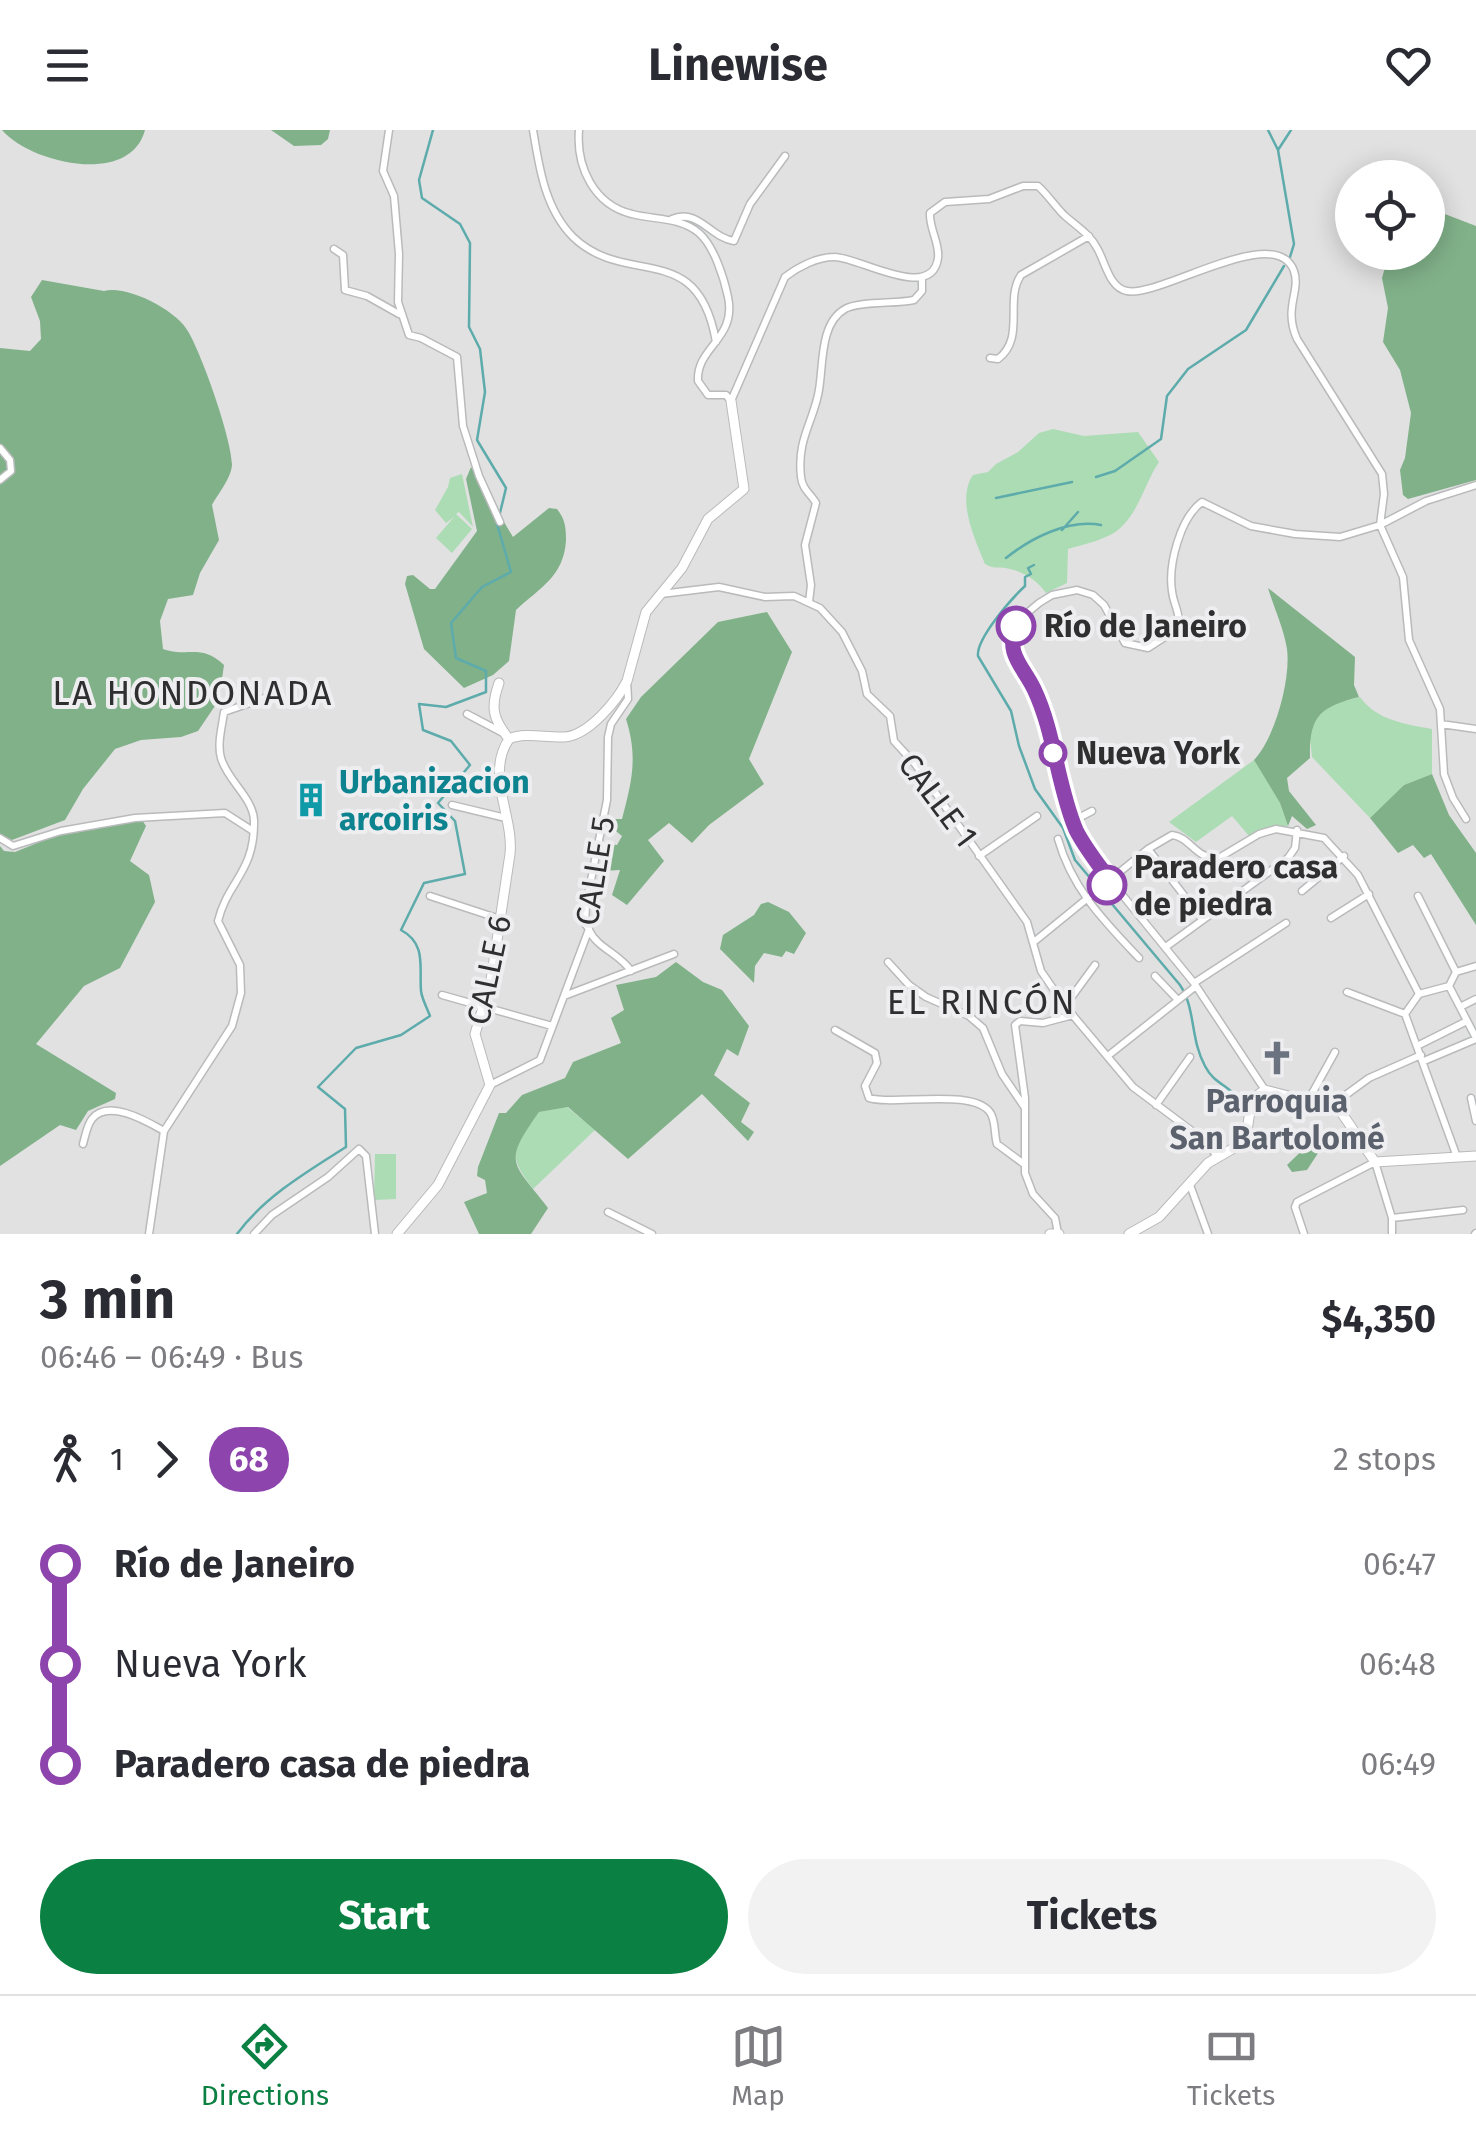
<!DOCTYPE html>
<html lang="en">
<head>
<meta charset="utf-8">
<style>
	:root { --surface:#fff; --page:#f2f2f3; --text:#2b2b33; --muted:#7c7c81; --line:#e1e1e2; --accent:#0b8043 }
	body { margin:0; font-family:"Fira Sans",sans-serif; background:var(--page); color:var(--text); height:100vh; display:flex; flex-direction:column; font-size:38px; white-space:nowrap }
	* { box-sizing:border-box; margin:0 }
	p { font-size:32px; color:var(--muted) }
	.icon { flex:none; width:55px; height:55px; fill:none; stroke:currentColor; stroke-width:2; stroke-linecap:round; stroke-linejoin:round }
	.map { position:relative; height:1104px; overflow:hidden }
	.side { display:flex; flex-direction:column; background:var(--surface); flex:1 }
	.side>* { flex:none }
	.badge { padding:0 20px; border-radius:32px; font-size:35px; line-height:65px }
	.tools { position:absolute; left:1335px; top:30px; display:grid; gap:20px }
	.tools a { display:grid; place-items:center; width:110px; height:110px; border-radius:50%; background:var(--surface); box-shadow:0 5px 25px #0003; font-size:50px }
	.map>.badge { position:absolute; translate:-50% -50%; box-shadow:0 0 0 5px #fff }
	.legs { display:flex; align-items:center; gap:15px; height:110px; padding:0 40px; font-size:32px }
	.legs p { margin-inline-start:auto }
	.summary { display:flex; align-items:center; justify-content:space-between; height:170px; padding:0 40px }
	h1 { font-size:55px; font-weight:700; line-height:75px }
	.primary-button { display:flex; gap:20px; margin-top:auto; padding:20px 40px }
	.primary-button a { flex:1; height:115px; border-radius:60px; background:var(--accent); color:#fff; font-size:40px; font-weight:700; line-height:115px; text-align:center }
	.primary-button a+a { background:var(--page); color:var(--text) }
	ul { padding:0 40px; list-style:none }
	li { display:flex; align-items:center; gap:35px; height:100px; font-size:38px }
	li i { display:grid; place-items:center; width:15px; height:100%; margin:0 12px; background:currentColor }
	li i::after { content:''; width:25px; height:25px; margin:-12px; border:8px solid; border-radius:50%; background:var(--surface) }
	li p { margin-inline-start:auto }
	li:first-child i { background:linear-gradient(#0000 50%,currentColor 0) }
	li:last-child i { background:linear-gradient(currentColor 50%,#0000 0) }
	header { display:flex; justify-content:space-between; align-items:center; height:130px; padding:0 40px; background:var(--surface); font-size:45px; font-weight:700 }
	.tab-bar { display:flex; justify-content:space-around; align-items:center; height:140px; border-top:2px solid var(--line); background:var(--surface); font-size:28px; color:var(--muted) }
	.tab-bar a { display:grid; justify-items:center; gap:5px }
	.tab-bar .on { color:var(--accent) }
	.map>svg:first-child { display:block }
	.green { fill:#acdcb4 }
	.forest { fill:#81b189 }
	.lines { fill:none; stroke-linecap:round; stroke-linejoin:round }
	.stream { stroke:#5dabab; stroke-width:2.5 }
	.street-casing { stroke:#b9babb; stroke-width:9 }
	.secondary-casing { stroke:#b9babb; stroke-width:11 }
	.street { stroke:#fff; stroke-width:6 }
	.secondary { stroke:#fff; stroke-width:9 }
	.line-1-casing { stroke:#fff; stroke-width:22 }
	.line-1 { stroke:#8e44ad; stroke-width:15 }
	.stop-1-dot { fill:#fff; stroke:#8e44ad; stroke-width:5 }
	.labels { text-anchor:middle; stroke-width:8; stroke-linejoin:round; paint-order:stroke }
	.stop-label { font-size:32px; font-weight:bold; fill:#2f2f30; stroke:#eeeef0; text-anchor:start }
	.culture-label { font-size:32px; font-weight:bold; fill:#0d838f; stroke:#eeeef0; text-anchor:start }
	.street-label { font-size:32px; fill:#2f2f30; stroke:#eeeef0 }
	.worship-label { font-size:32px; font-weight:bold; fill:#5b616d; stroke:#eeeef0 }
	.neighbourhood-label { font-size:35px; letter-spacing:2.5px; fill:#2f2f30; stroke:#eeeef0 }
</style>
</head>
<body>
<header><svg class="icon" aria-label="menu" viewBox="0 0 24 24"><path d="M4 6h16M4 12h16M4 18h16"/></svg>Linewise<svg class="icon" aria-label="heart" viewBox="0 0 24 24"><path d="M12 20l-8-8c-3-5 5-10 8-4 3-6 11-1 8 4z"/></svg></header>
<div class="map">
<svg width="1476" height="1104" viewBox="0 0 1476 1104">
	<rect width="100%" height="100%" fill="#e1e1e2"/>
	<path class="green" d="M1053 299 1084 306 1138 302 1159 332C1143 355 1137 393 1108 406 1096 412 1081 415 1068 419L1067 453 1046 463C1038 451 1024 442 1010 439 1000 436 995 440 985 434 975 409 956 370 973 345L988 342 996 334 1018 322 1039 303Z
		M462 344 473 397 459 382 456 384 472 399 452 423 436 408 454 387 446 393 435 380 448 357 450 348Z
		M1360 567C1376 590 1405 594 1432 599V644L1404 655 1370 688 1312 627 1309 599 1328 575Z
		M1254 630 1280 673 1288 696 1249 706 1232 686 1196 712 1169 692Z
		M567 977 595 1000 533 1059C504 1021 514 1018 539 982Z
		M375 1024H396V1069L374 1070Z"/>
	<path class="forest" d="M2 0H145C130 57 30 33 2 0Z
		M271 0H330L328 9 321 15 294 16Z
		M1428 81H1437L1476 96V350L1408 369 1403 365 1400 340 1405 328 1411 283 1400 240 1383 212 1388 178 1382 148 1389 123 1428 122Z
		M42 150 104 161C128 155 178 181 189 203 203 228 231 307 232 334 232 347 218 364 212 375L219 410 200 443 193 465 168 469 160 491 163 519C190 528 200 513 224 535L219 570 198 601 181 607 141 610 115 619 83 659 65 690 12 710 0 704V218L30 221 41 209 40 191 31 167Z
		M471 337 513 407 549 378 557 379C565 389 566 397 566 410 564 446 541 457 516 480L509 531 493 545 464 558 424 519 405 454 407 446 413 445 430 459H435L477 401 466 349Z
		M1268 458 1355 527 1354 555 1359 567C1320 577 1309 586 1310 628L1287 648 1289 661 1316 695 1307 699 1292 686 1288 696 1280 673 1254 630C1275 608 1291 549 1287 519 1284 499 1274 478 1268 458Z
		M767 482 792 522 749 629 764 654 709 695 692 713 669 693 648 710 664 731 627 775 612 765 620 740 602 741 608 714 617 715 622 706 612 698 615 689H622C632 651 638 627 626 589L641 567 718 492Z
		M1432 644 1449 685 1476 723V795L1431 724 1424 728 1413 715 1398 723 1370 688 1404 655Z
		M142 690 146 696 130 731 149 745 155 772 120 838 84 856 36 914 116 963 115 969 88 981 76 1000 60 995 0 1036V716L4 721 15 722 52 707Z
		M768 772 789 782 806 803 794 824 786 821 782 827 764 823 755 836 754 853 720 819 723 805 754 785 761 774Z
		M676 832 703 852 722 860 749 896 738 926 727 919 714 945 750 973 741 992 754 1002 748 1011 702 964 628 1029 568 977 539 982C502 1034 512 1031 548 1078L531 1104H479L464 1072 487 1063 485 1050 477 1046 478 1037 499 983H506L522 965 565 948 573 932 621 913 611 888 624 880 616 855 656 847Z
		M1319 1004 1326 1011 1307 1040 1292 1042 1287 1035Z"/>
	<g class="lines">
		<path class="stream" d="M433 0 419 50 422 68 460 94 470 113 469 197 480 219 485 262 477 310 506 358 499 387
			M1268 0 1278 20
			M1290 127 1294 114 1278 20 1291 0
			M1096 347 1115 341 1161 309 1167 266 1188 239 1246 200 1284 136
			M996 368 1072 352
			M1062 400 1078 382
			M1006 428C1031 408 1068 389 1101 395
			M1034 435 1028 438 1031 444 1025 447V456C1011 469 976 509 978 526L1011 581 1019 616 1035 659 1063 698 1075 730 1180 855C1196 879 1190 909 1205 936 1216 958 1235 954 1245 982
			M237 1104C264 1067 308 1041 346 1017L345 979 318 957 356 918 401 905 430 886C427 878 422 869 421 861 419 837 427 814 401 800L424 753 465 744 455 691 438 673 470 635 451 611 423 600 419 574 446 577 486 562V541L456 528 451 493 482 457 511 442 497 394"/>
		<g class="street-casing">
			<path id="street" d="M389 0 383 41 394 66 399 124 398 172 409 205 421 208 457 227 463 296 479 346 500 392
				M533 0C539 37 545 79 573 107 627 159 698 107 716 212
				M579 0C576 37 594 75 632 84 655 90 680 87 699 103 714 116 724 148 728 167 737 209 696 217 698 251L708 265H726L731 271 785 147C798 137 817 127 834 127 857 126 932 173 938 128 940 113 929 99 930 83L945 72 989 69 1023 56H1038C1048 65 1055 76 1064 85 1076 96 1090 104 1097 118 1105 131 1109 158 1127 161 1160 168 1276 91 1294 141 1301 162 1283 177 1297 209L1382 344 1384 364 1380 395
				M672 89C698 78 711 108 734 111L750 74 785 26
				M334 119 343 125 345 160 367 166 399 184
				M990 228 998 229C1026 208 1004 170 1021 145L1089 106
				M0 318 10 330 11 341 0 350
				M1380 395 1403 447 1409 510 1440 579 1444 644 1453 668 1466 689
				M661 464 719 457 765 467 794 466 820 478 842 502 862 541 867 564 890 586 894 611 915 634 1027 792 1041 841 1065 876 1133 957 1208 1013 1217 1027
				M809 472 811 455 805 415 816 373C811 364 802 359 801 347 797 311 811 296 818 265 824 240 818 194 845 179 859 171 896 174 914 170L922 161V147
				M467 584 505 604
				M1441 594 1476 599
				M452 675 506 688
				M1073 691 1092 681
				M0 708 13 716 61 701 135 688 225 683 253 701
				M1058 709C1072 759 1104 791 1139 828
				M1148 719 1203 790
				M979 726 1037 686
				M1302 761 1344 726
				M430 766 500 789
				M1418 766 1456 842
				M1331 788 1369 764
				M589 800C597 818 620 824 631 841
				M1035 811 1148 719 1172 705C1190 707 1194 727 1217 729L1259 704 1276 699 1324 708 1358 745 1419 864
				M1167 816 1288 728 1295 718 1297 700
				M888 832 909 855 926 867 969 886 983 898 1002 944 1025 978
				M1155 846 1178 870
				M1194 853 1286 793
				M1449 856 1476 908
				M1347 862 1405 884 1419 864 1449 856 1456 842 1476 836
				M442 865 552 896
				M564 866 674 824
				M1065 876 1095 835
				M1460 877 1476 869
				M1405 884 1457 1027
				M835 900 875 923 877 933 865 956 869 968C893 976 976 957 991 984 996 993 994 1005 997 1014L1024 1034
				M1417 916 1467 891
				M1109 925 1196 856
				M1424 931 1476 909
				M490 955 540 930 589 799 585 794 586 775 607 670 608 607 611 594 628 569 627 551
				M1265 960 1194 853 1111 751 1081 708 1041 577 1033 557 1014 527 1012 508 1020 489 1039 473 1052 465 1077 460 1093 465 1104 475 1125 513 1148 518 1165 507 1179 492C1179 481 1173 472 1172 461 1168 435 1180 388 1202 372L1251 396 1295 404 1340 407 1380 395 1426 371 1476 355
				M1471 968 1476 991
				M1309 969 1335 922
				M1156 975 1190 927
				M1332 975 1369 948 1421 925
				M83 1014C85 1007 87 995 92 989 108 968 148 992 164 1001
				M1190 1055 1208 1104
				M608 1082 652 1104
				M1392 1088 1463 1080
				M1058 1103 1055 1088 1033 1064 1025 1043V968L1015 895 1020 891 1043 893 1073 885
				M149 1104 164 1001 232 896 241 863 240 835 218 791C228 750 255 743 254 690 253 668 227 650 221 628 217 614 222 597 224 582L276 564
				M254 1104 272 1085 328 1047 359 1019 366 1026 375 1104
				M1304 1104 1295 1077 1297 1072 1375 1032 1392 1088V1104
				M1475 1104 1476 1103"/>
		</g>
		<g class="secondary-casing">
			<path id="secondary" d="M499 553C490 578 493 589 509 609
				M509 609C525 602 546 608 564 607 588 606 617 571 627 551L646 482 682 438 708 389 744 359 731 271
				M397 1104 438 1055 490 955 475 904 491 850 510 724C514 686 485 645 509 609
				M1050 1104H1059
				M1129 1104 1159 1087 1208 1033 1239 1015 1247 1000 1252 969 1265 960 1339 979 1375 1032 1476 1026"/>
		</g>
		<use href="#street" class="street"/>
		<use href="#secondary" class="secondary"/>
	</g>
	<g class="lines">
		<g class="line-1-casing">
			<path id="line-1" d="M1016 496C1005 524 1023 536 1034 559 1055 603 1057 655 1076 700 1085 718 1099 735 1111 752L1107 755"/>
		</g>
		<use href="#line-1" class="line-1"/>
	</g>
	<defs>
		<g id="building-bare" transform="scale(2.7)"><path d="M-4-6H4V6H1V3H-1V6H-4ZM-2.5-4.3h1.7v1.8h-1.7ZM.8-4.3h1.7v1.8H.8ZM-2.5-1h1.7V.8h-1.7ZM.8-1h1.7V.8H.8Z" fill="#0f9aa8" stroke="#eeeef0" stroke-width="2.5" paint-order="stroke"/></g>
		<g id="church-bare" transform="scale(2.7)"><path d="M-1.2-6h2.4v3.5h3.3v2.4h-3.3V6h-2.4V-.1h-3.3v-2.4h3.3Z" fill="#6b7280" stroke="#eeeef0" stroke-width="2.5" paint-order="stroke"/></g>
	</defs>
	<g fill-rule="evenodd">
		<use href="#building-bare" x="311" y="670"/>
		<use href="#church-bare" x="1277" y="928"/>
	</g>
	<g class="stop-1-dot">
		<circle cx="1016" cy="496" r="18"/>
		<circle cx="1053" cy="623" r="12"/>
		<circle cx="1107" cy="755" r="18"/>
	</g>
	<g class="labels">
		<g class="stop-label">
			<text x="1044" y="507">Río de Janeiro</text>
			<text x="1076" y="634">Nueva York</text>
			<text x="1134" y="748">Paradero casa<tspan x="1134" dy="37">de piedra</tspan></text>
		</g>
		<g class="culture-label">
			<text x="339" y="663">Urbanizacion<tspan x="339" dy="37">arcoiris</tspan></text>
		</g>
		<g class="street-label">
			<text transform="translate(938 670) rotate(53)" y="11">CALLE 1</text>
			<text transform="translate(595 741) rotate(-81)" y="11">CALLE 5</text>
			<text transform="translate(489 840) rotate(-78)" y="11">CALLE 6</text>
		</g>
		<g class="worship-label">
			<text x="1277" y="982">Parroquia<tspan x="1277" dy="37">San Bartolomé</tspan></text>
		</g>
		<g class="neighbourhood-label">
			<text x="193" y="575">LA HONDONADA</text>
			<text x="982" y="884">EL RINCÓN</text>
		</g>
	</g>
</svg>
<div class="tools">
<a><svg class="icon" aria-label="locate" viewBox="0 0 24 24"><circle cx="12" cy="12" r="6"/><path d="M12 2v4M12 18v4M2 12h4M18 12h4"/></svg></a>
</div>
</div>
<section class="side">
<div class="summary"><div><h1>3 min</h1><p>06:46 – 06:49 · Bus</p></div><b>$4,350</b></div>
<div class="legs"><svg class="icon" aria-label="walk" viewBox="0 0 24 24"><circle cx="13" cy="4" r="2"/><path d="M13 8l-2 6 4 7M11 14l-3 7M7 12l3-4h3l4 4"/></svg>1<svg class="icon" aria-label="forward" viewBox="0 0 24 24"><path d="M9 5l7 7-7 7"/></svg><b class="badge" style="background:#8e44ad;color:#fff">68</b><p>2 stops</p></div>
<ul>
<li><i style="color:#8e44ad"></i><b>Río de Janeiro</b><p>06:47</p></li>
<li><i style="color:#8e44ad"></i><span>Nueva York</span><p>06:48</p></li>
<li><i style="color:#8e44ad"></i><b>Paradero casa de piedra</b><p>06:49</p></li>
</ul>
<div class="primary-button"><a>Start</a><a>Tickets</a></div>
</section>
<nav class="tab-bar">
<a class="on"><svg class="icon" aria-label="directions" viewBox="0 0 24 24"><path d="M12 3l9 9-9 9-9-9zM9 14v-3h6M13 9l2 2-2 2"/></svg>Directions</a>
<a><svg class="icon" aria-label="map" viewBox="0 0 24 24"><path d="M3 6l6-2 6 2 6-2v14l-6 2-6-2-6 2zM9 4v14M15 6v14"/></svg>Map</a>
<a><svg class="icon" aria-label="tickets" viewBox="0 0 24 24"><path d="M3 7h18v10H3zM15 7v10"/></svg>Tickets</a>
</nav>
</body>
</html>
